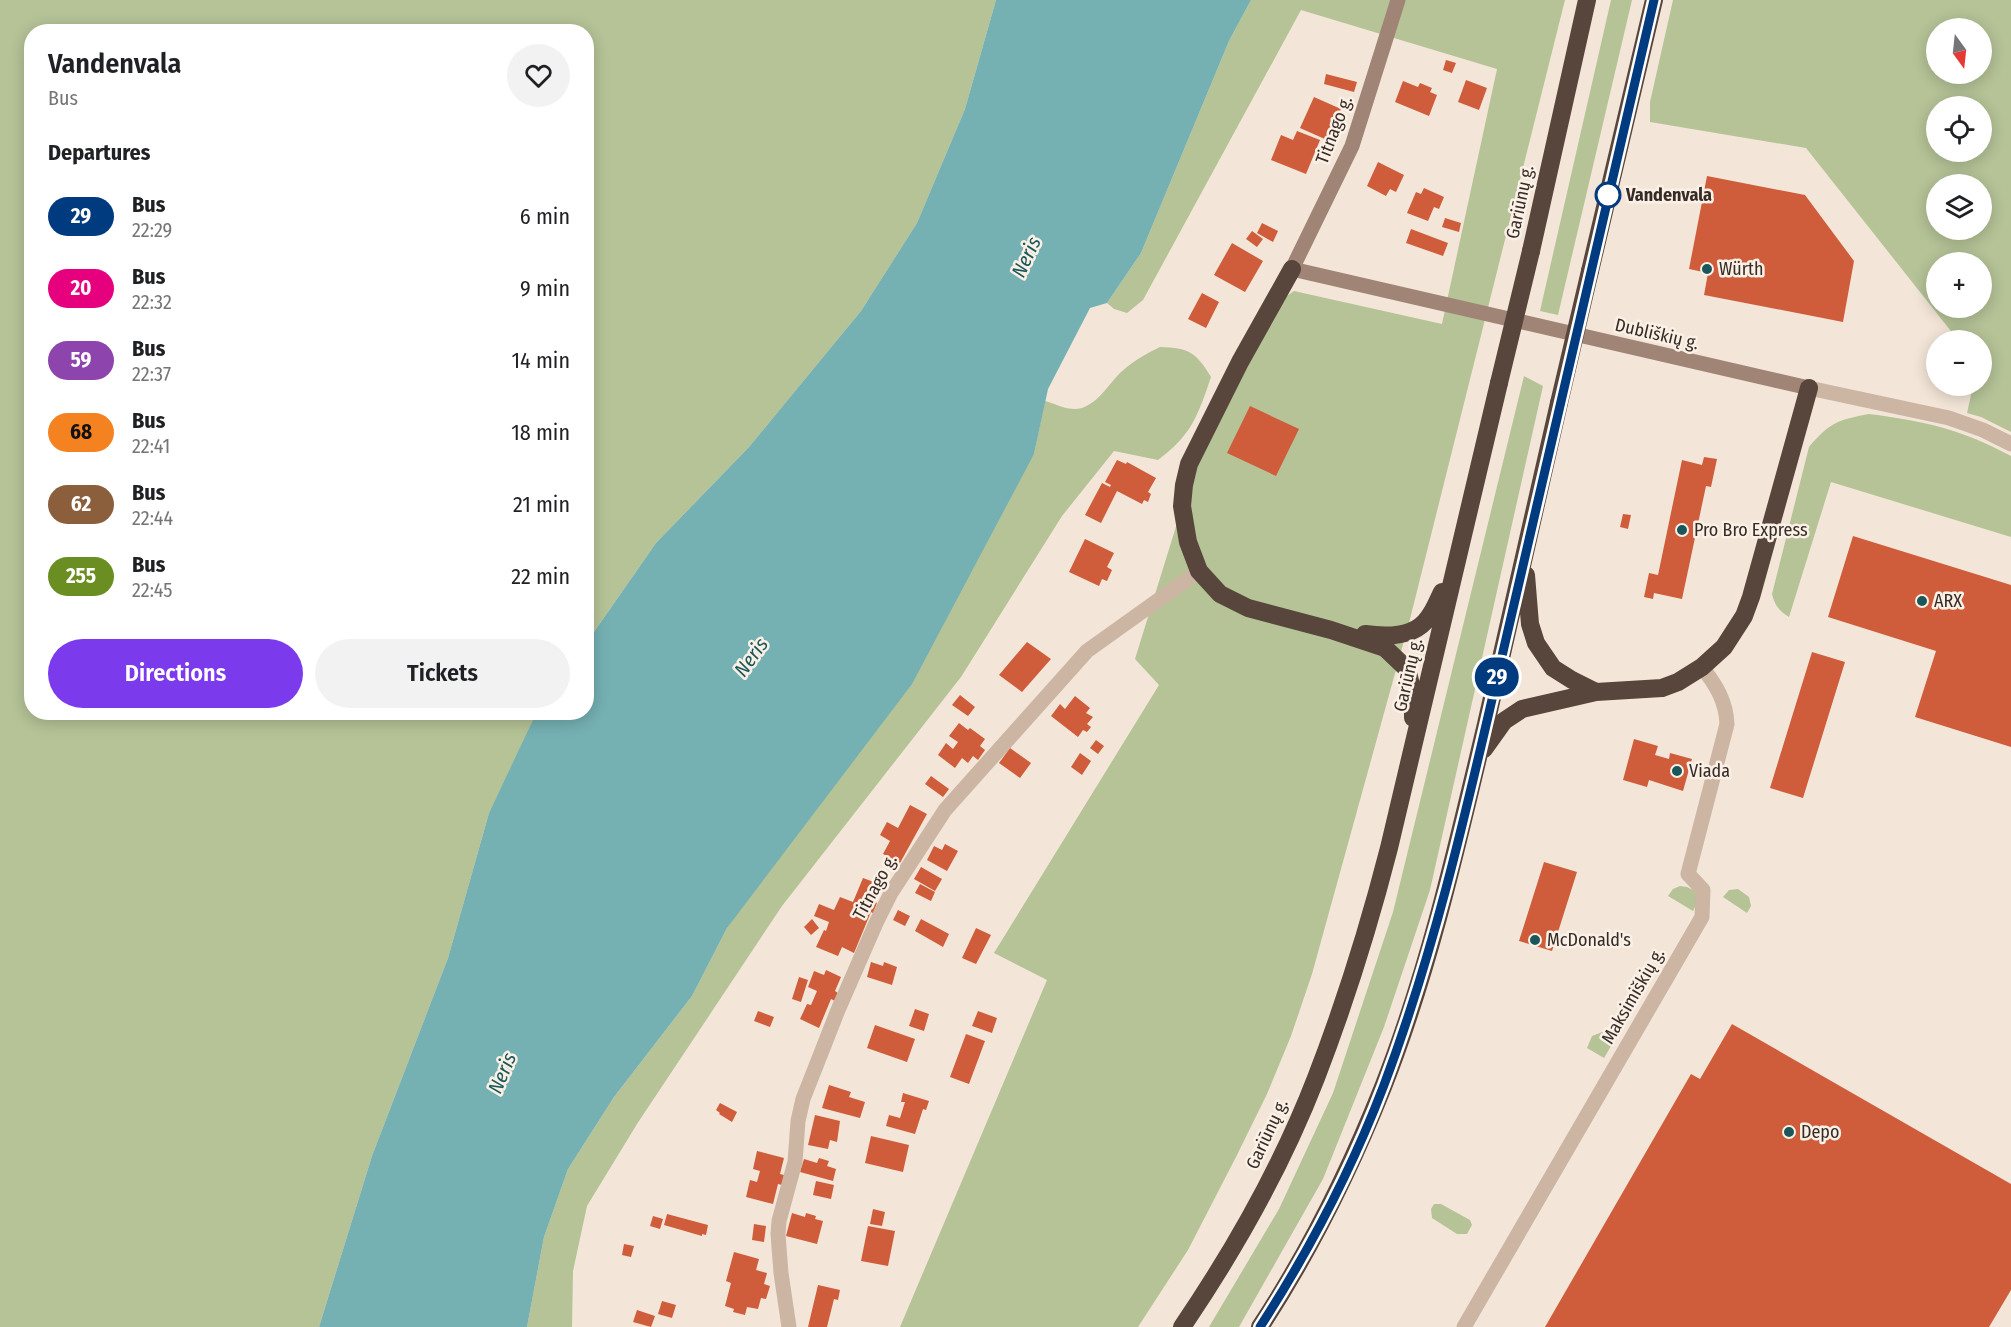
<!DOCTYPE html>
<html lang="en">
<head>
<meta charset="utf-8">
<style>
	:root { --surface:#fff; --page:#f2f2f2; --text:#202124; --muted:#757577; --accent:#7c3aed }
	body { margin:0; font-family:"Fira Sans Condensed",sans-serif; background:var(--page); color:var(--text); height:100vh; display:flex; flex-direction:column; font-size:22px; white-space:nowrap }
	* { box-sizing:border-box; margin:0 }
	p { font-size:20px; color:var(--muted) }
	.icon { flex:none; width:33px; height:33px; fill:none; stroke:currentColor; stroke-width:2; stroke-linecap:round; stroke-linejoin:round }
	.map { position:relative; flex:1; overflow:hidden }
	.sheet { position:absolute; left:24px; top:24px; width:570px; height:696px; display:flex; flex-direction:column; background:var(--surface); border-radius:24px; box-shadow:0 3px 15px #0003 }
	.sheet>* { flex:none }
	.badge { padding:0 12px; border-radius:20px; font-size:21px; line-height:39px }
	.needle { width:39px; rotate:165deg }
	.buttons { position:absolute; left:1926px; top:18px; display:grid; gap:12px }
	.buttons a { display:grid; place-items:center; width:66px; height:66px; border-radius:50%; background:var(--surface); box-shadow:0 3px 15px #0003; font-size:30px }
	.map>.badge { position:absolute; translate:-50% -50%; box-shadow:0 0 0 3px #fff }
	h2 { padding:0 24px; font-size:22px; line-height:54px }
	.round { display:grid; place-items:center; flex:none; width:63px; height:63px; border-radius:32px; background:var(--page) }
	.summary { display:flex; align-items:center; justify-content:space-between; height:102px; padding:0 24px }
	h1 { font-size:28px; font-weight:600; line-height:45px }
	.primary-button { display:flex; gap:12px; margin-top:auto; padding:12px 24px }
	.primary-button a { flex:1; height:69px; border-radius:36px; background:var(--accent); color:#fff; font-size:24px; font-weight:600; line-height:69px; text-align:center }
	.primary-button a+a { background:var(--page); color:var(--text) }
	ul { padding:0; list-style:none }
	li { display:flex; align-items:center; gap:18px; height:72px; padding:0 24px }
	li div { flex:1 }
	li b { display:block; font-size:22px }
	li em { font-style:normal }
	li .badge { min-width:66px; font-weight:700; text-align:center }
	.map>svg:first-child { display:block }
	.green { fill:#b5c397; fill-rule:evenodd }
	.water { fill:#75b0b2 }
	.building { fill:#cf5d3b }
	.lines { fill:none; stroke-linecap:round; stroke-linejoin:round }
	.street { stroke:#ccb5a3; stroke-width:15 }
	.secondary { stroke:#a08475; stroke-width:15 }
	.highway { stroke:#58453c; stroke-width:18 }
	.highway-bridge { stroke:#58453c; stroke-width:18 }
	.line-casing { stroke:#fff; stroke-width:14 }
	.line { stroke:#003b80; stroke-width:9 }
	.stop-dot { fill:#fff; stroke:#003b80; stroke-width:3 }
	.poi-dot { fill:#19575b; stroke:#faf0e5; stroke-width:2 }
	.labels { text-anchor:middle; stroke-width:5; stroke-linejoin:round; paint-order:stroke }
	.street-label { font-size:18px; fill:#362b26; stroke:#faf0e5 }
	.stop-label { font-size:18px; font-weight:bold; fill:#362b26; stroke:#faf0e5; text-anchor:start }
	.poi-label { font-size:18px; fill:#362b26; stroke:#faf0e5; text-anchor:start }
	.water-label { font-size:20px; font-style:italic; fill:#19575b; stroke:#faf0e5 }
</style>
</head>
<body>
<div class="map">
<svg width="2011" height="1327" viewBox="0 0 2011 1327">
	<rect width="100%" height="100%" fill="#f3e6d8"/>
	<path class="green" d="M0 0H996L965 109 917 223 861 311 749 447 656 543 587 642 586 32H32V712L538 713 489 813 448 958 372 1156 319 1327H0Z
		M1251 0H1565L1410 619 1312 974 1291 1036 1267 1094 1236 1157 1188 1250 1138 1327H900L1047 980 994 953 1159 685 1135 659 1191 478 1281 300 1294 291 1442 324 1497 69 1301 10 1143 300 1127 313 1114 309 1107 303 1141 253 1229 41Z
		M1611 0H1632L1558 315 1540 311Z
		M1673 0H2011V432L1981 417 1967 413 1973 386H1982V340H1958L1806 148 1650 122V102ZM1982 28V74H1936V28ZM1936 106H1982V152H1936ZM1936 184H1982V230H1936ZM1936 262H1982V308H1936Z
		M1160 347C1189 348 1196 352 1211 377 1198 415 1192 435 1158 460L1114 451 1062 516 961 677 782 906 637 1124 587 1206 573 1271 572 1327H527L544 1237 568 1169 614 1097 692 996 727 928 1034 454 1045 401C1056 404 1070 412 1082 408 1099 402 1108 385 1120 373 1132 362 1145 354 1160 347Z
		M1524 376 1543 386 1430 890 1384 1027 1323 1179 1239 1327H1209L1279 1209 1333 1093 1393 912Z
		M1869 414C1924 421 1961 429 2011 456V537L1831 482 1789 617C1778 610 1775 605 1772 594L1809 447C1830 422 1838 420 1869 414Z
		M1680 886 1687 887 1695 891 1698 901 1693 911 1668 896 1673 889Z
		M1738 889 1749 897 1751 906 1747 913 1723 897 1729 890Z
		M1605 1031 1613 1037 1611 1046 1604 1058 1587 1048 1592 1036Z
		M1434 1204H1441L1470 1220 1472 1225 1467 1234H1457L1432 1218 1431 1209Z"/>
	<path class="water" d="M996 0H1251L1229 41 1141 253 1107 303 1090 308 1048 389 1034 454 912 684 727 928 692 996 614 1097 568 1169 544 1237 527 1327H319L372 1156 448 958 489 813 534 718 538 713 586 712 587 642 656 543 749 447 861 311 917 223 965 109Z"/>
	<path class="building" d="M1446 60 1456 63 1452 73 1443 70Z
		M1326 74 1357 82 1354 92 1324 84Z
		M1466 80 1487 88 1479 110 1458 102Z
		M1403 81 1418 87 1420 83 1432 88 1430 92 1437 95 1429 116 1395 102Z
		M1314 97 1341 109 1327 140 1300 128Z
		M1297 131 1320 140 1306 174 1271 160 1281 135 1293 140Z
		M1378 162 1404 175 1396 192 1390 189 1386 196 1367 186Z
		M1707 176 1805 195 1854 261 1843 322 1704 295 1708 273 1689 269Z
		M1424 188 1444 197 1439 209 1434 207 1428 221 1407 213 1416 192 1421 194Z
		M1445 218 1461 223 1459 232 1442 227Z
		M1262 223 1278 231 1273 242 1257 233Z
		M1411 229 1448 243 1443 256 1406 243Z
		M1252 231 1263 239 1257 247 1246 239Z
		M1232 243 1263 261 1245 292 1214 275Z
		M1202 293 1219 302 1206 328 1188 319Z
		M1250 406 1299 429 1276 476 1227 453Z
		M1704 457 1717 459 1711 487 1706 486 1682 599 1654 593 1653 599 1644 597 1649 573 1658 575 1682 460 1702 465Z
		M1117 460 1126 464 1127 462 1156 478 1148 492 1151 494 1148 502 1144 500 1142 504 1117 491 1101 523 1085 515 1102 483 1110 487 1111 485 1105 482Z
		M1623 514 1631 515 1628 529 1620 527Z
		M1853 536 2011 585V747L1915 717 1936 651 1828 617Z
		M1085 539 1114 553 1107 567 1112 570 1107 581 1102 579 1099 586 1069 572Z
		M1027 642 1051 659 1022 692 999 675Z
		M1812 652 1845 662 1803 798 1770 788Z
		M960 695 975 707 968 716 952 705Z
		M1075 696 1090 708 1086 713 1093 717 1087 724 1091 727 1087 732 1083 730 1078 737 1051 716 1060 704 1065 709Z
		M959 723 968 730 970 728 985 739 980 746 985 750 978 760 973 756 968 763 962 758 955 768 938 755 946 743 953 749 958 742 949 736Z
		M1634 739 1658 746 1655 755 1669 759 1670 753 1692 759 1683 791 1649 780 1647 787 1623 780Z
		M1096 740 1104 746 1098 754 1090 748Z
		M1010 748 1031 763 1020 778 999 763Z
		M1080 753 1091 761 1082 775 1071 767Z
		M931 776 949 789 943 797 925 784Z
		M910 805 927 814 900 863 883 854 890 841 880 835 887 822 898 828Z
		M945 844 958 851 947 871 927 860 934 846 942 850Z
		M1544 862 1577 872 1552 951 1519 941Z
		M921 867 942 879 935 891 914 879Z
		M863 878 882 885 875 902 877 903 873 913 871 912 854 953 842 947 838 956 816 947 824 930 826 931 829 922 814 916 819 904 834 910 840 897 853 902Z
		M920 884 935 892 931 901 915 893Z
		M898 910 910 916 905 926 893 920Z
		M812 919 819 928 811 935 804 927Z
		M921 919 949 934 943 947 915 931Z
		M976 928 991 935 976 964 962 958Z
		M871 962 883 966 884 962 897 967 892 985 867 977Z
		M826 970 841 977 835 991 838 993 835 1001 831 999 819 1028 800 1019 807 1004 811 1005 817 991 808 987 814 971 824 975Z
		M799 977 808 980 801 1002 792 999Z
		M915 1009 929 1014 924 1031 909 1026Z
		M758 1011 774 1017 770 1027 754 1021Z
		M978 1011 997 1018 992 1033 972 1026Z
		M1732 1024 2011 1184V1290L1989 1327H1545L1691 1074 1700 1079Z
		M875 1025 915 1039 907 1062 867 1048Z
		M966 1034 985 1041 969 1084 950 1077Z
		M829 1085 851 1092 849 1097 865 1102 860 1118 822 1108Z
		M903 1093 929 1101 926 1110 923 1109 915 1134 886 1126 889 1115 900 1118 905 1102H901Z
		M720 1103 737 1112 732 1122 719 1114 720 1113 716 1110Z
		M815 1115 840 1121 837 1142 830 1140 828 1149 808 1145Z
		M871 1136 909 1145 903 1172 865 1163Z
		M757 1151 784 1158 780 1174 784 1175 782 1185 778 1184 773 1204 746 1197 750 1180 757 1182 760 1171 753 1169Z
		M819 1158 829 1161 827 1166 836 1169 833 1181 800 1172 804 1159 817 1163Z
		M816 1181 834 1185 831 1199 813 1195Z
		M873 1209 885 1212 882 1226 870 1224Z
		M792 1213 805 1217 806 1213 816 1216 815 1219 823 1221 817 1244 786 1236Z
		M667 1214 708 1225 706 1235 702 1234V1236L664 1225Z
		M653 1216 663 1219 660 1229 650 1226Z
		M754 1224 766 1226 764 1242 752 1240Z
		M868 1226 895 1231 888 1266 861 1261Z
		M624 1244 634 1246 631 1257 622 1255Z
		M734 1252 759 1259 756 1270 767 1273 764 1284 770 1286 766 1299 761 1298 758 1309 747 1307 745 1315 733 1312 734 1309 725 1306 731 1283 726 1281Z
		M818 1285 840 1290 838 1300 834 1299 827 1327H808Z
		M662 1301 676 1305 672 1318 658 1314Z
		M637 1310 655 1316 651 1327 633 1322Z"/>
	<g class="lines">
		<path class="street" d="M1809 388 1949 418 1983 430 2011 444
			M789 1327 781 1273 778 1234 779 1221 795 1162 798 1121 803 1099 838 1010 876 923 891 893 945 810 1087 651 1199 571
			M1464 1327 1702 917 1703 890 1688 874 1727 724C1726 701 1716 685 1702 667"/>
		<path class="secondary" d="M1398 0 1352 146 1292 269 1809 388"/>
		<path class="highway" d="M1531 251 1587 0
			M1292 269 1240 362 1189 464 1184 485 1182 506 1188 542 1199 571 1220 594 1248 608 1331 630 1385 648 1407 669 1413 693V718
			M1590 271 1654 0
			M1526 575 1530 624 1536 643 1553 668 1572 680 1596 692
			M1365 634C1386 637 1415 637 1428 618 1434 611 1438 600 1442 592
			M1484 749 1504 721 1522 709 1596 692 1662 688 1678 682 1702 667 1724 647 1744 616 1751 597 1809 388
			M1182 1327C1235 1249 1282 1166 1316 1078 1345 1003 1369 926 1389 848L1499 383
			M1260 1327C1309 1252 1350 1170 1383 1087 1429 970 1457 846 1486 724 1511 617 1535 510 1559 403"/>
		<path class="highway-bridge" d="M1499 383 1531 251
			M1559 403 1590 271"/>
	</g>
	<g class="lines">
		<g class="line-casing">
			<path id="line" d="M1260 1327C1309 1251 1352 1169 1384 1085 1440 937 1473 780 1509 626 1558 418 1605 209 1654 0"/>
		</g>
		<use href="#line" class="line"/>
	</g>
	<circle class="stop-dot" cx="1608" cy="195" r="12"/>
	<g class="poi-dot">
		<circle cx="1707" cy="269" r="6"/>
		<circle cx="1682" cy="530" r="6"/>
		<circle cx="1922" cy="601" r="6"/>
		<circle cx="1677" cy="771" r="6"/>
		<circle cx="1535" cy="940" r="6"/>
		<circle cx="1789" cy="1132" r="6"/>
	</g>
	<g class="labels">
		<g class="street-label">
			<text transform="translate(1334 130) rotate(-69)" y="6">Titnago g.</text>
			<text transform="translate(1520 202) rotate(-78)" y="6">Gariūnų g.</text>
			<text transform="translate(1657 334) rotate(13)" y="6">Dubliškių g.</text>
			<text transform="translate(1408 675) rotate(-77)" y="6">Gariūnų g.</text>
			<text transform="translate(875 887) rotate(-61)" y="6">Titnago g.</text>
			<text transform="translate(1633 996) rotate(-60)" y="6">Maksimiškių g.</text>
			<text transform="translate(1267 1134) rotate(-65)" y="6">Gariūnų g.</text>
		</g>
		<g class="stop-label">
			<text x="1626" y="201">Vandenvala</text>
		</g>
		<g class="poi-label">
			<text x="1719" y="275">Würth</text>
			<text x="1694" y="536">Pro Bro Express</text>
			<text x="1934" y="607">ARX</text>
			<text x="1689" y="777">Viada</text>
			<text x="1547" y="946">McDonald's</text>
			<text x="1801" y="1138">Depo</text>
		</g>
		<g class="water-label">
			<text transform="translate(1026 257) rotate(-65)" y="7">Neris</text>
			<text transform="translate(751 657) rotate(-54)" y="7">Neris</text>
			<text transform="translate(502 1073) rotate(-67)" y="7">Neris</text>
		</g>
	</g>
</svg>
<div class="buttons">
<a><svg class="needle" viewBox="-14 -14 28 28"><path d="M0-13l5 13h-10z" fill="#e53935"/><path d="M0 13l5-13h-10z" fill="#757577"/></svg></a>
<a><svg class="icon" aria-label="locate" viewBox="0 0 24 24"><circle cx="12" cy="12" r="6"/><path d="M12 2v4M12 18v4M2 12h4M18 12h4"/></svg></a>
<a><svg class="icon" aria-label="layers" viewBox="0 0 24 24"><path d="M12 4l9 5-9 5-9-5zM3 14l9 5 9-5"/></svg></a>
<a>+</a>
<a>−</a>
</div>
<b class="badge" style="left:1497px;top:677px;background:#003b80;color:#fff">29</b>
<section class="sheet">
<div class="summary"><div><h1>Vandenvala</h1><p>Bus</p></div><a class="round"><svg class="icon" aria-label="heart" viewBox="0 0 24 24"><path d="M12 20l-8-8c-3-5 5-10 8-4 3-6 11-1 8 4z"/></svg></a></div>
<h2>Departures</h2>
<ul>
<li><span class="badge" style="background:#003b80;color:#fff">29</span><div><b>Bus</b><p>22:29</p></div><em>6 min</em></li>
<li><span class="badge" style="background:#e6007e;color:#fff">20</span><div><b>Bus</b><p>22:32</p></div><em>9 min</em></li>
<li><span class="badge" style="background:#8e44ad;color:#fff">59</span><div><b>Bus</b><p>22:37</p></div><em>14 min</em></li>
<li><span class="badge" style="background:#f58220;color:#111">68</span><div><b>Bus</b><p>22:41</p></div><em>18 min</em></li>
<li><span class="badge" style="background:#8b5e3c;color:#fff">62</span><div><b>Bus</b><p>22:44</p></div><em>21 min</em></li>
<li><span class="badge" style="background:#6b8e23;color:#fff">255</span><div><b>Bus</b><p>22:45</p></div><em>22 min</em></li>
</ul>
<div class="primary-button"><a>Directions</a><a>Tickets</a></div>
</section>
</div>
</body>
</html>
